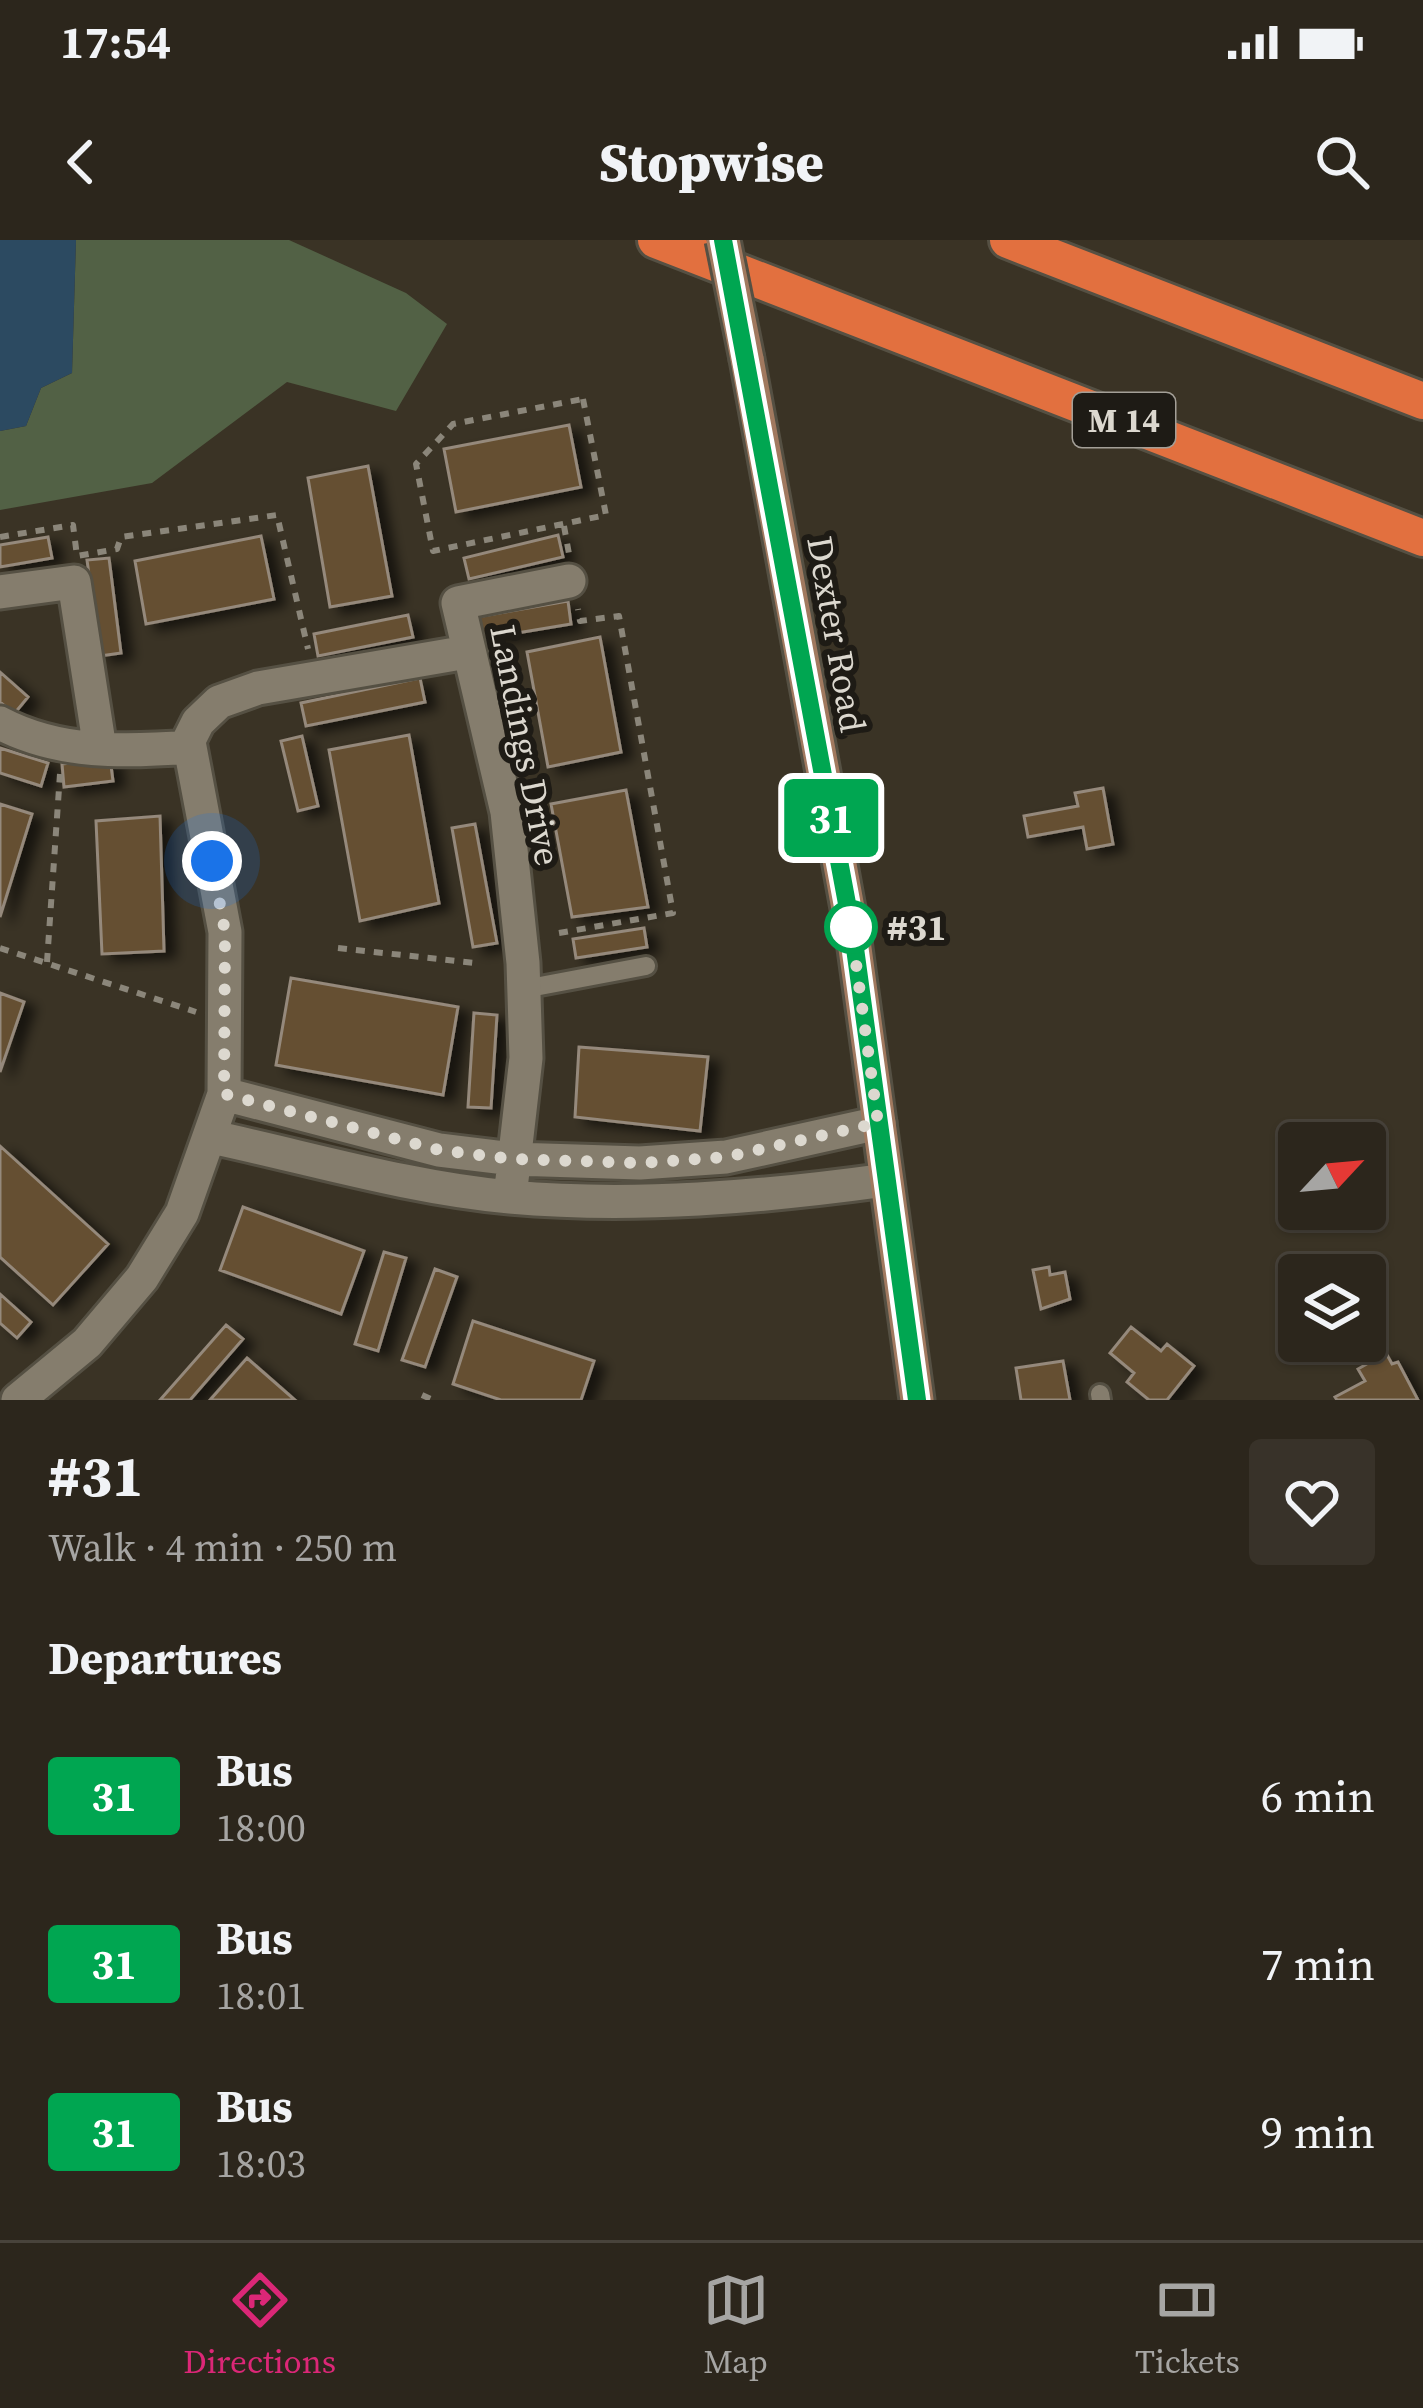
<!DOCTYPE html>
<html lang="en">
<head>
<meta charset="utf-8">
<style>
	:root { --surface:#2c261c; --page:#383229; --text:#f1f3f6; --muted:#a6a5a3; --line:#48433b; --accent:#db2777 }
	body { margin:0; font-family:"Source Serif 4",serif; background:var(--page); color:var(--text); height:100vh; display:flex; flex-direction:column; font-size:45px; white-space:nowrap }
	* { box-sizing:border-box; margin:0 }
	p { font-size:39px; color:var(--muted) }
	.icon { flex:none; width:66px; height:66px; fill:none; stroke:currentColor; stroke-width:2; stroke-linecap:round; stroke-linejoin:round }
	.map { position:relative; height:1160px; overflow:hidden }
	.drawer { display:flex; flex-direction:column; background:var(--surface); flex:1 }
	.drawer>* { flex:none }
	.badge { padding:0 24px; border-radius:9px; font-size:42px; line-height:78px }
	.needle { width:78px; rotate:64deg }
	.tools { position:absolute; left:1278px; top:882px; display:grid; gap:24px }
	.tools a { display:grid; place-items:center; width:108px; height:108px; border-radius:12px; background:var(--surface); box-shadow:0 3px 9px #0004,0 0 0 3px var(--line); font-size:60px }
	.you { position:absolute; width:60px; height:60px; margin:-30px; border:9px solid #fff; border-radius:50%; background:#1a73e8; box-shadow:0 0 0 18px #1a73e833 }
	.map>.badge { position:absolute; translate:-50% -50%; box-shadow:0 0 0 6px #fff }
	h2 { padding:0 48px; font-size:45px; line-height:108px }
	.round { display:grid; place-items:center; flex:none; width:126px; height:126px; border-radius:12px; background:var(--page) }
	.summary { display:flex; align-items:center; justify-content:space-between; height:204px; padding:0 48px }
	h1 { font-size:57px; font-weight:800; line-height:90px }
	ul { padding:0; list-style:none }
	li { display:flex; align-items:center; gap:36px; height:168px; padding:0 48px }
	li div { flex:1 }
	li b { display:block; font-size:45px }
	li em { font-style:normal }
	li .badge { min-width:132px; font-weight:700; text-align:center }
	.status { display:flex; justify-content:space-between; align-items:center; height:84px; padding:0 60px; background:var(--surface); direction:ltr }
	.status svg { height:33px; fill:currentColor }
	header { display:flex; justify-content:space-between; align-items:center; height:156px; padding:0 48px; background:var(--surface); font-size:54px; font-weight:800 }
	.tab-bar { display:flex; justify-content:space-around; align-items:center; height:168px; border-top:3px solid var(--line); background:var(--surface); font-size:33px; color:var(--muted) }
	.tab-bar a { display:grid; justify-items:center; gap:6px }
	.tab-bar .on { color:var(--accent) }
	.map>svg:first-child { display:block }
	.green { fill:#526145 }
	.water { fill:#2c4a61 }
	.building { fill:#654f31; stroke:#95897b; stroke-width:3; filter:url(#shadow) }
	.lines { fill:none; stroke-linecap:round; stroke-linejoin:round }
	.service-casing { stroke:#555043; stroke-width:24 }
	.minor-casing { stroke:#555043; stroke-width:39 }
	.secondary-casing { stroke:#555043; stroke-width:39 }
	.motorway-casing { stroke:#555043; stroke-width:42 }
	.path { stroke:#8b867a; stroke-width:6; stroke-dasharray:9 9; stroke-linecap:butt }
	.service { stroke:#857d6d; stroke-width:18 }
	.minor { stroke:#857d6d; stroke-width:33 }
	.secondary { stroke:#a1795f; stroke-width:33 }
	.motorway { stroke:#e2703f; stroke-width:36 }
	.secondary-bridge-casing { stroke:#555043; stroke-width:39; stroke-linecap:butt }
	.secondary-bridge { stroke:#a1795f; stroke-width:33 }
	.line-casing { stroke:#fff; stroke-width:27 }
	.line { stroke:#00a651; stroke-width:18 }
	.walk { stroke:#dcd8cf; stroke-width:12; stroke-dasharray:0 21.6 }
	.stop-dot { fill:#fff; stroke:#00a651; stroke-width:6 }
	.labels { text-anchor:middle; stroke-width:12; stroke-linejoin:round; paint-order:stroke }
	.shield { fill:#1e1b15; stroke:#a39f97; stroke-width:3 }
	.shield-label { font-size:33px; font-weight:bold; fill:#dcd8cf }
	.street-label { font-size:36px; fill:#dcd8cf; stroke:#1e1b15 }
	.stop-label { font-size:36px; font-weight:bold; fill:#dcd8cf; stroke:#1e1b15; text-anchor:start }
</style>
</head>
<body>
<div class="status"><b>17:54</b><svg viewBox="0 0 49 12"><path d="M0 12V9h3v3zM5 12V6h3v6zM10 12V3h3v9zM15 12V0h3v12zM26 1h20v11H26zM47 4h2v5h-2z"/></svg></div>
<header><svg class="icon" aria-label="back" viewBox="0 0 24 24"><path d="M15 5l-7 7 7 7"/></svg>Stopwise<svg class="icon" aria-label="search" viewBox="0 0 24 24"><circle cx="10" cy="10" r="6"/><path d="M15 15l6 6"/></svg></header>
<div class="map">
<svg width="1423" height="1160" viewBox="0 0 1423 1160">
	<defs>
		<filter id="shadow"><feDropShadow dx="11" dy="6" stdDeviation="6" flood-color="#0009"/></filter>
	</defs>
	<rect width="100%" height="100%" fill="#3a3325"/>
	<path class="green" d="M76 0H289L406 53 447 84 396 171 287 142 152 243 0 270V191L26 186 41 148 72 133Z"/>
	<path class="water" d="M0 0H76L72 133 41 148 26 186 0 191Z"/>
	<path class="building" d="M569 185 581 247 456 272 444 209Z
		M368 226 392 356 330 367 308 238Z
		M558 295 563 317 469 339 464 318Z
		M261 296 274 359 146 384 135 321Z
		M48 297 52 318 0 327V305Z
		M109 318 121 413 100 416 87 320Z
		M568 361 571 384 481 399 477 377Z
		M408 375 413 397 318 416 314 394Z
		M600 397 621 512 548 527 527 412Z
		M0 432 28 457 14 474 0 462Z
		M420 438 425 462 306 486 301 463Z
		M409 495 439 663 360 681 329 510Z
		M302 496 318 566 298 571 281 501Z
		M0 508 48 523 41 546 0 533Z
		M110 518 113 541 64 547 62 524Z
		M1103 548 1113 604 1087 609 1083 587 1028 597 1024 576 1078 566 1075 553Z
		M626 550 648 667 572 677 551 564Z
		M0 564 32 574 0 677Z
		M160 576 164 711 102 714 96 581Z
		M475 584 497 703 473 707 452 588Z
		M644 688 647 707 576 718 573 699Z
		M291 738 458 767 443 855 276 825Z
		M0 753 24 762 0 832Z
		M474 773 497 775 491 868 468 867Z
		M579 807 708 817 700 891 575 877Z
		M0 906 108 1004 53 1065 0 1017Z
		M243 967 364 1011 341 1074 220 1030Z
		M384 1012 406 1018 378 1111 355 1104Z
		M1049 1027 1050 1035 1065 1032 1070 1059 1041 1069 1033 1030Z
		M435 1029 457 1037 425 1127 402 1120Z
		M0 1054 31 1082 17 1098 0 1083Z
		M473 1081 594 1121 581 1160H501L453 1144Z
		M226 1085 243 1099 190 1160H160Z
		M1131 1087 1161 1111 1167 1104 1194 1126 1167 1160H1149L1127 1142 1134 1133 1110 1113Z
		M1386 1113 1392 1124 1398 1122 1418 1160H1337L1335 1157 1365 1141 1358 1129Z
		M247 1118 295 1160H210Z
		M1063 1121 1070 1160H1021L1016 1128Z"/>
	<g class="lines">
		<g class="service-casing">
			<path id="service" d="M524 749 646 726
				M1100 1154 1101 1160"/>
		</g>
		<g class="minor-casing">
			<path id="minor" d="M0 352 74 342 100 509
				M0 483C59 514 125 512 190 507
				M224 854 439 910 513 919 640 923 726 917 879 883
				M212 897C310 918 410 948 510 957 634 968 763 957 886 940
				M510 957 526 818 523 723 507 572 458 363 569 341
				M18 1160 87 1103 142 1038 182 973 224 854 225 692 190 507 186 506 198 482 219 462 258 448 467 412"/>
		</g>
		<g class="secondary-casing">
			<path id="secondary" d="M747 119 854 701 917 1160"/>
		</g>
		<g class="motorway-casing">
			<path id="motorway" d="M656 0 1423 298
				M1008 0 1423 161"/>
		</g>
		<path class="path" d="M583 159 606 275 433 311 416 224 453 184Z
			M564 286 569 314
			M0 297 73 285 77 316 117 309 121 297 277 275 308 409
			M559 693 673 673 619 376 580 381 578 369
			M0 708 196 772
			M338 708 475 723
			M47 722 60 534
			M422 1155 433 1160"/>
		<use href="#service" class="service"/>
		<use href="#minor" class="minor"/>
		<use href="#secondary" class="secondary"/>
		<use href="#motorway" class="motorway"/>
		<g class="secondary-bridge-casing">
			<path id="secondary-bridge" d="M723 0 747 119"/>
		</g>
		<use href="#secondary-bridge" class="secondary-bridge"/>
	</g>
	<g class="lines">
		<g class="line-casing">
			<path id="line" d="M723 0 854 701 917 1160"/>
		</g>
		<use href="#line" class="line"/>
		<path class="walk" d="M212 621 225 692 224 854 439 910 513 919 640 923 726 917 878 883 851 687"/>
	</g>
	<circle class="stop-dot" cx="851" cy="687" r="24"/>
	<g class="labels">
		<rect class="shield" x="1073" y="153" width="102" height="54" rx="9"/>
		<g class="shield-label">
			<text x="1124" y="192">M 14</text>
		</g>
		<g class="street-label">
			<text transform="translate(837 394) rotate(80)" y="13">Dexter Road</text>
			<text transform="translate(526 505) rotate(79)" y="13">Landings Drive</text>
		</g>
		<g class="stop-label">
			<text x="887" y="700">#31</text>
		</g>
	</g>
</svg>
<div class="tools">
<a><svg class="needle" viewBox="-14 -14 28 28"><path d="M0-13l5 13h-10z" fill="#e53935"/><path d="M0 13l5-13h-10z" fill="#a6a5a3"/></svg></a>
<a><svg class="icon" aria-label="layers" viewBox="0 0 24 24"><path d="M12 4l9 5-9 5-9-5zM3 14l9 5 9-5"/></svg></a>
</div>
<div class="you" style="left:212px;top:621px"></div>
<b class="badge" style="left:831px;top:578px;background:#00a651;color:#fff">31</b>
</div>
<section class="drawer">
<div class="summary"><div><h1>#31</h1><p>Walk · 4 min · 250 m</p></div><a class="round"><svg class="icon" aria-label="heart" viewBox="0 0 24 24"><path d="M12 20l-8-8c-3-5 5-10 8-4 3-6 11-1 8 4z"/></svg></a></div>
<h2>Departures</h2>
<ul>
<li><span class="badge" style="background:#00a651;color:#fff">31</span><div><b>Bus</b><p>18:00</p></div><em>6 min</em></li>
<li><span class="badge" style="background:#00a651;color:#fff">31</span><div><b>Bus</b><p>18:01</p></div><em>7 min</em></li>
<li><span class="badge" style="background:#00a651;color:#fff">31</span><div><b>Bus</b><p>18:03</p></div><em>9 min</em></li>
</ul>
</section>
<nav class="tab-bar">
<a class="on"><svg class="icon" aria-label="directions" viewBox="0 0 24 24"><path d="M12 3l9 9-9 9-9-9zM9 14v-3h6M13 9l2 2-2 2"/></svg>Directions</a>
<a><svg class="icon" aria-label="map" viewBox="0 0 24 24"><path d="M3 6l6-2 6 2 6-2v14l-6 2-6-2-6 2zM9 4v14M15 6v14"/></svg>Map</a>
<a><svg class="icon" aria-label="tickets" viewBox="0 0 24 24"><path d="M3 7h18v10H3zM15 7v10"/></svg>Tickets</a>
</nav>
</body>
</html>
